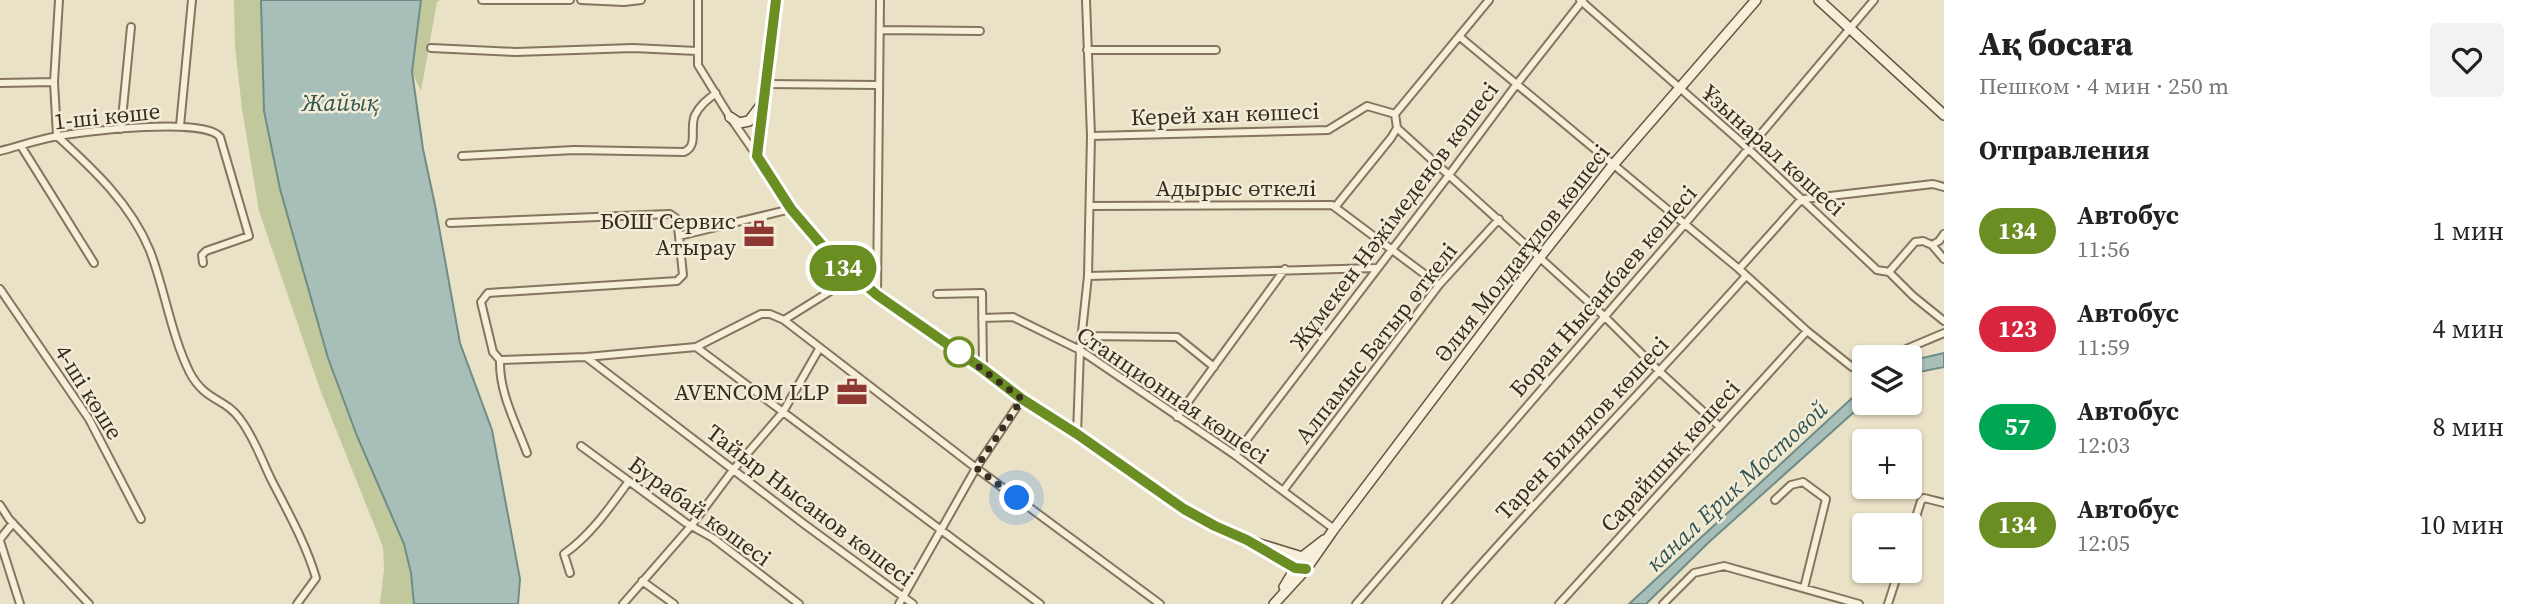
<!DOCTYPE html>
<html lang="ru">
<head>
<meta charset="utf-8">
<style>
	:root { --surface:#fff; --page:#f2f2f2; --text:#222; --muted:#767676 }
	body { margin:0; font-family:"Source Serif 4",serif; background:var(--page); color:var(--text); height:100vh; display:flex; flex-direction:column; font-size:26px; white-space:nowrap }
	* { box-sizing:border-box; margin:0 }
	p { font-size:23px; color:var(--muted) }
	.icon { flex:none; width:38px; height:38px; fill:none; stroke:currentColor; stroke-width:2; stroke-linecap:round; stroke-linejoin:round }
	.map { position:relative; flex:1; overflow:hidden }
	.details { display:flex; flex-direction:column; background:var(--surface); width:595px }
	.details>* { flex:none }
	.badge { padding:0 14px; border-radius:23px; font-size:24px; line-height:46px }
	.buttons { position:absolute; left:1852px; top:345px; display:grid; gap:14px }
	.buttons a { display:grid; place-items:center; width:70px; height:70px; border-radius:7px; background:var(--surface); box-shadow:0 2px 5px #0004; font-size:35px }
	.you { position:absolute; width:35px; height:35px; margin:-18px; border:5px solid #fff; border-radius:50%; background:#1a73e8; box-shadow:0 0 0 10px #1a73e833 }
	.map>.badge { position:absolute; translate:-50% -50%; box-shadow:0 0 0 4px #fff }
	h2 { padding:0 35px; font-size:26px; line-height:63px }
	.round { display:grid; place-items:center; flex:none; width:74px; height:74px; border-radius:7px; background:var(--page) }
	.head { display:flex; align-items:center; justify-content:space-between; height:119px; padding:0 35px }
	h1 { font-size:33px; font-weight:800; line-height:52px }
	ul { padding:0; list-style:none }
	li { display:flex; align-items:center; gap:21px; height:98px; padding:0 35px }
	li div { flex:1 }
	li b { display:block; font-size:26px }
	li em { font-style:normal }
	li .badge { min-width:77px; font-weight:700; text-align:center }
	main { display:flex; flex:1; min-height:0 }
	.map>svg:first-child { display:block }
	.green { fill:#c0c89c }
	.water { fill:#a8bfb9; stroke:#6f8c87; stroke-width:2 }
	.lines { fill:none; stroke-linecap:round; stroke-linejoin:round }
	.street-casing { stroke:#85755e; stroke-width:10 }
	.secondary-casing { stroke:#675641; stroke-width:12 }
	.street { stroke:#f6efda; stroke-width:6 }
	.secondary { stroke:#f6efda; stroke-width:9 }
	.line-casing { stroke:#fff; stroke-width:16 }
	.line { stroke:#6b8e23; stroke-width:10 }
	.walk { stroke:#362c20; stroke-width:7; stroke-dasharray:0 12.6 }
	.stop-dot { fill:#fff; stroke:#6b8e23; stroke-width:3.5 }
	.labels { text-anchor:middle; stroke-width:5; stroke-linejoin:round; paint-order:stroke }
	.street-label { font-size:23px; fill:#362c20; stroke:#f3ecd6 }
	.poi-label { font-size:23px; fill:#362c20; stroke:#f3ecd6; text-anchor:end }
	.water-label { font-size:24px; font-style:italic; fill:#315554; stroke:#f3ecd6 }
</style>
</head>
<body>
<main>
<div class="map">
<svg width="1944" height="604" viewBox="0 0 1944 604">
	<rect width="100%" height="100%" fill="#eae2c7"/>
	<path class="green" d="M234 0H261L264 111 280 189 328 358 357 436 404 544 411 573 414 604H380L384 569 383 547 321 392 259 211 242 109 235 46Z
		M421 0H440L437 2 421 91 412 72Z"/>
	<path class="water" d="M261 0H421L412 72 423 149 435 205 460 343 492 430 520 579 518 604H414L411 573 404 544 357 436 328 358 280 189 264 111Z
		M1944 353V367L1909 374V361Z
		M1864 387V403L1708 543 1646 604H1629Z"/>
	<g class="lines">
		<g class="street-casing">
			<path id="street" d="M59 0 54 82 57 136C93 169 131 204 150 251 165 290 171 335 190 373 205 401 225 398 240 419 254 437 262 461 272 481 288 512 306 544 316 578L297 604
				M482 0H570
				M581 0 624 2 641 0
				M698 0V65L730 117 757 156
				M1580 0 1741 142 1877 270 1889 272 1913 296 1944 321
				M880 30 980 31
				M1460 37 1739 269 1807 331 1852 367H1864
				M431 48 516 52 633 48 697 51
				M1087 50H1216
				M0 83 54 82
				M766 84 878 85
				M180 126 192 0
				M1397 128 1604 316 1660 372 1720 427
				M121 129 131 27
				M1091 136 1328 130 1367 106 1395 114
				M21 146 94 263
				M0 151C20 146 39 139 59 136 85 131 205 117 220 137L249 236 206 251 202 255 203 263
				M462 156 574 150 684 152C699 146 689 128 695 115 700 105 707 100 716 93
				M1090 206 1332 205 1439 285
				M1336 206 1391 138 1397 128 1395 114 1489 0
				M450 223 670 214 677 219 679 236 791 209
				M1932 245 1944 259
				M1739 269 1798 203 1804 199 1933 184 1944 187
				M1889 272 1915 242 1923 241 1932 245 1939 241 1944 234
				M1088 276 1376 268
				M0 289 89 419 141 519
				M937 294 982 293 983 368
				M877 295 880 0
				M982 318 1013 317 1080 350 1235 455 1334 529
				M784 320 976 468 1160 604
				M1081 336 1177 337 1214 367
				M696 347 1040 604
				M586 357 804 524 913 604
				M1887 357 1944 333
				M500 360 586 357 696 347 761 314H770L784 320 853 277
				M500 360 493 352 481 302 488 293 677 281 683 275 679 236
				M500 360C499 393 516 423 527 453
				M1177 417 1285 269
				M1077 434 1080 350 1088 276 1091 136 1086 0
				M581 446 686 523 713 538 799 604
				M1235 455 1449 175 1516 85 1583 0
				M1283 491 1439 285 1499 219
				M1775 500 1791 485 1803 482 1826 499 1804 588
				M0 505 9 519 89 604
				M0 539 13 523
				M1909 539 1921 501 1924 498 1944 503
				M0 541 20 604
				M570 573 564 554C591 535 610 507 629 481
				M642 581 674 604
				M623 604 691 526 733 470 783 412 819 349
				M899 604 976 468 1022 399
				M1356 604 1684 225 1874 0
				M1446 604C1543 492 1647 387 1745 277
				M1559 604 1807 331
				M1663 604 1694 573 1724 566 1859 604
				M1888 604 1899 570"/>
		</g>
		<g class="secondary-casing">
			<path id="secondary" d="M776 0 757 156 791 209 832 257 877 295 983 368 1022 399 1077 434 1184 509 1215 526 1247 540 1302 557 1306 562V569L1295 568 1247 540
				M1819 0 1944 115
				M730 117 739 123 749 121 762 104
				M1284 587 1302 557 1324 540
				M1274 604 1306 569 1334 529 1540 257 1613 165 1756 0"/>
		</g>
		<use href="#street" class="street"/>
		<use href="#secondary" class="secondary"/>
	</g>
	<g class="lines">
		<g class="line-casing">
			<path id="line" d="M776 0 757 156 791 209 832 257 877 295 983 369 1022 399 1077 434 1184 509 1215 526 1247 540 1295 568 1306 569"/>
		</g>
		<use href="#line" class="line"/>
		<path class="walk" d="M959 352 1022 399 976 468 1017 498"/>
	</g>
	<defs>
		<g id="office-bare" transform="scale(2.415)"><path d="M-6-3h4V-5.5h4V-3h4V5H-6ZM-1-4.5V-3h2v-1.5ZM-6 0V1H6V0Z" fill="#8e3733" stroke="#f3ecd6" stroke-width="2.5" paint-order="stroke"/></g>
	</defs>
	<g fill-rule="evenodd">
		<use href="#office-bare" x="759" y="234"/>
		<use href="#office-bare" x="852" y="392"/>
	</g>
	<circle class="stop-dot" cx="959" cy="352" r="14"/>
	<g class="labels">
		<g class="street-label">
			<text transform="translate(1225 114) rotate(-2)" y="8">Керей хан көшесі</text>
			<text transform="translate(107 116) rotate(-6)" y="8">1-ші көше</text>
			<text transform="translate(1773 150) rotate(42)" y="8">Ұзынарал көшесі</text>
			<text x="1236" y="196">Адырыс өткелі</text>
			<text transform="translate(1394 216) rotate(-53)" y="8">Жұмекен Нәжімеденов көшесі</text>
			<text transform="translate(1522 253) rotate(-52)" y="8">Әлия Молдағұлов көшесі</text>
			<text transform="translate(1603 291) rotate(-49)" y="8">Боран Нысанбаев көшесі</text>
			<text transform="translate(1376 343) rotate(-52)" y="8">Алпамыс Батыр өткелі</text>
			<text transform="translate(89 392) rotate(58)" y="8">4-шi көше</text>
			<text transform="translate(1173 395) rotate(34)" y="8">Станционная көшесі</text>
			<text transform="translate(1582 428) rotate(-47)" y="8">Тарен Билялов көшесі</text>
			<text transform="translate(1670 456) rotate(-48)" y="8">Сарайшық көшесі</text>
			<text transform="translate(810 505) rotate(37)" y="8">Тайыр Нысанов көшесi</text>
			<text transform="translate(700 511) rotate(36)" y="8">Бурабай көшесi</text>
		</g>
		<g class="poi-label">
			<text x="736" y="229">БОШ Сервис<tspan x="736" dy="26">Атырау</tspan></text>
			<text x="829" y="400">AVENCOM LLP</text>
		</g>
		<g class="water-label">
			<text x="340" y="111">Жайық</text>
			<text transform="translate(1737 486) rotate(-43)" y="8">канал Ерик Мостовой</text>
		</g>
	</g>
</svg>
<div class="buttons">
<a><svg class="icon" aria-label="layers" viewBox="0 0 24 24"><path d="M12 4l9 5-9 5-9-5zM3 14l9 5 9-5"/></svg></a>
<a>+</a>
<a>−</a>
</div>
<div class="you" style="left:1017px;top:498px"></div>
<b class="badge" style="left:843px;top:268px;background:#6b8e23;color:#fff">134</b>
</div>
<section class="details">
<div class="head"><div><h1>Ақ босаға</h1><p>Пешком · 4 мин · 250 m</p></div><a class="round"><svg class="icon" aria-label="heart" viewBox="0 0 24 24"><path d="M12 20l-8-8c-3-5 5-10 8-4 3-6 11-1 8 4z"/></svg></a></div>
<h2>Отправления</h2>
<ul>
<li><span class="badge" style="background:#6b8e23;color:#fff">134</span><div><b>Автобус</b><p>11:56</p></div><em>1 мин</em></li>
<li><span class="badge" style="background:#d7263d;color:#fff">123</span><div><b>Автобус</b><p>11:59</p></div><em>4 мин</em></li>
<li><span class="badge" style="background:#00a651;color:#fff">57</span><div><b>Автобус</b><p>12:03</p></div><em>8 мин</em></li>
<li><span class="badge" style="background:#6b8e23;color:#fff">134</span><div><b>Автобус</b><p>12:05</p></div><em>10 мин</em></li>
</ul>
</section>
</main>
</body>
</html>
